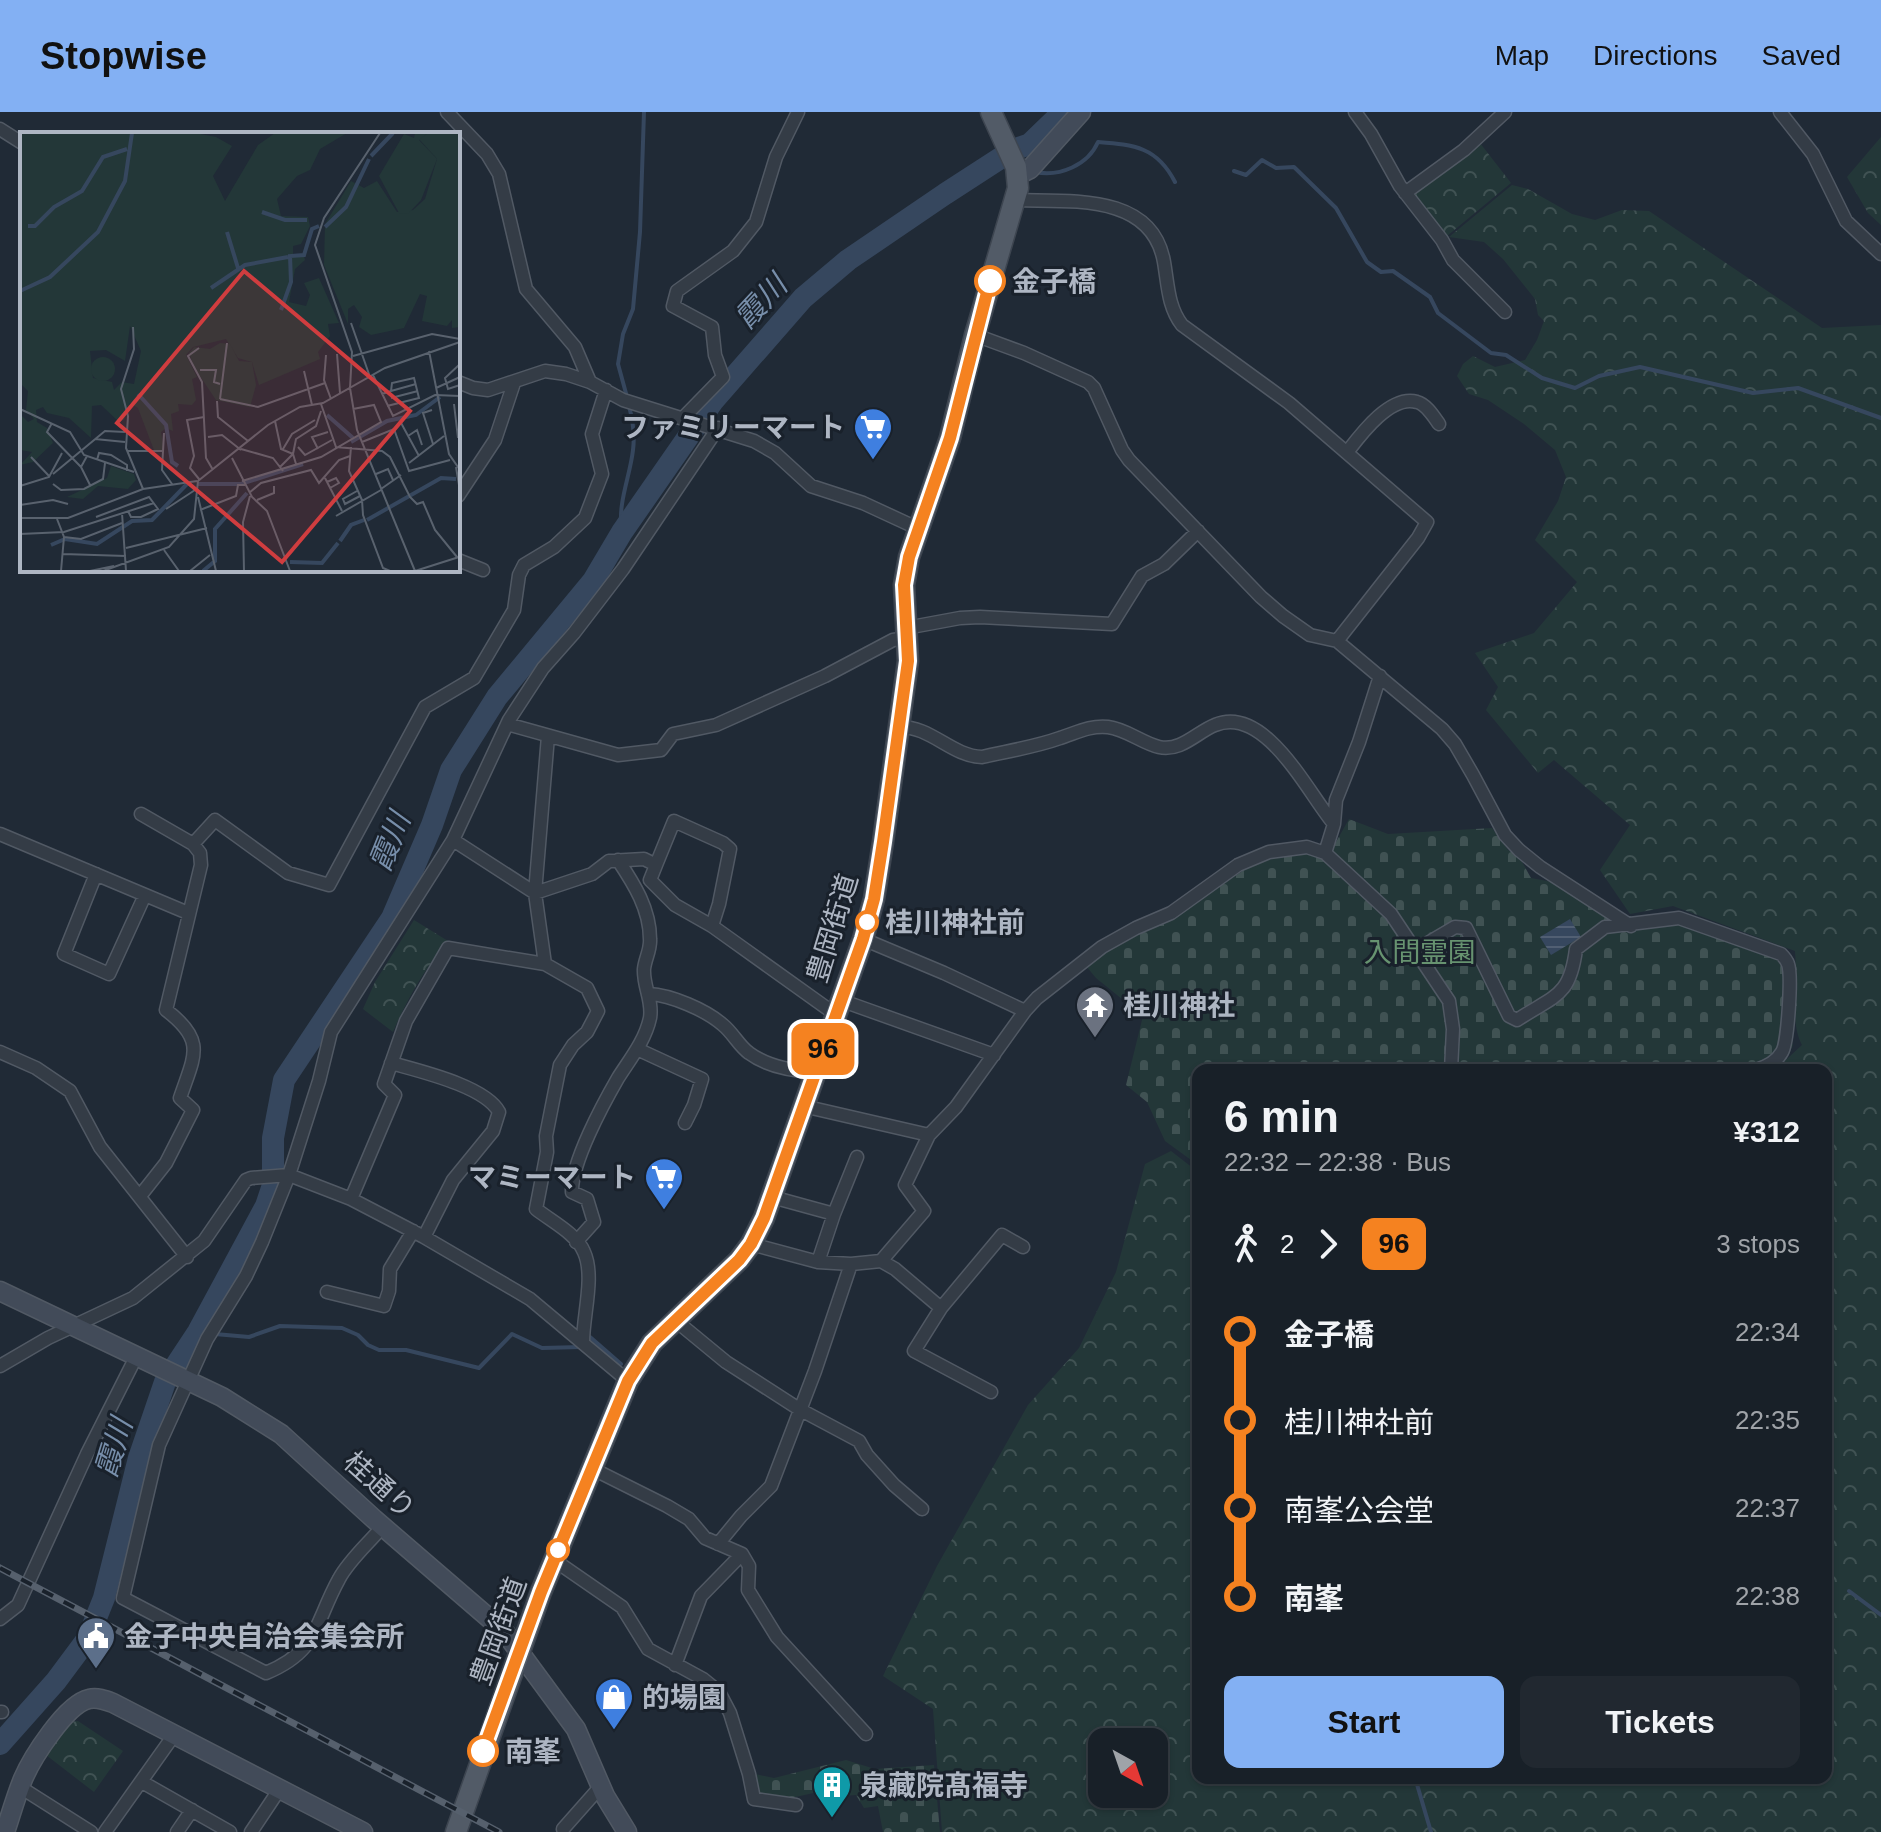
<!DOCTYPE html>
<html lang="en">
<head>
<meta charset="utf-8">
<style>
	:root { --surface:#182028; --page:#212830; --text:#f1f3f6; --muted:#9fa3a8; --line:#363e45; --accent:#83b0f3 }
	body { margin:0; font-family:Arial,"Noto Sans JP",sans-serif; background:var(--page); color:var(--text); height:100vh; display:flex; flex-direction:column; font-size:30px; white-space:nowrap }
	* { box-sizing:border-box; margin:0 }
	p { font-size:26px; color:var(--muted) }
	.icon { flex:none; width:44px; height:44px; fill:none; stroke:currentColor; stroke-width:2; stroke-linecap:round; stroke-linejoin:round }
	.map { position:relative; flex:1; overflow:hidden }
	.details { position:absolute; left:1192px; top:952px; width:640px; height:720px; display:flex; flex-direction:column; background:var(--surface); border-radius:16px; box-shadow:0 2px 6px #0004,0 0 0 2px var(--line) }
	.details>* { flex:none }
	.badge { padding:0 16px; border-radius:12px; font-size:28px; line-height:52px }
	.needle { width:52px; rotate:140deg }
	.buttons { position:absolute; left:1088px; top:1616px; display:grid; gap:16px }
	.buttons a { display:grid; place-items:center; width:80px; height:80px; border-radius:16px; background:var(--surface); box-shadow:0 2px 6px #0004,0 0 0 2px var(--line); font-size:40px }
	.map>.badge { position:absolute; translate:-50% -50%; box-shadow:0 0 0 4px #fff }
	.legs { display:flex; align-items:center; gap:12px; height:88px; padding:0 32px; font-size:26px }
	.legs p { margin-inline-start:auto }
	.summary { display:flex; align-items:center; justify-content:space-between; height:136px; padding:0 32px }
	h1 { font-size:44px; font-weight:700; line-height:60px }
	.cta { display:flex; gap:16px; margin-top:auto; padding:16px 32px }
	.cta a { flex:1; height:92px; border-radius:16px; background:var(--accent); color:#111; font-size:32px; font-weight:700; line-height:92px; text-align:center }
	.cta a+a { background:var(--page); color:var(--text) }
	ul { padding:0 32px; list-style:none }
	li { display:flex; align-items:center; gap:28px; height:88px; font-size:30px }
	li i { display:grid; place-items:center; width:12px; height:100%; margin:0 10px; background:currentColor }
	li i::after { content:''; width:20px; height:20px; margin:-10px; border:6px solid; border-radius:50%; background:var(--surface) }
	li p { margin-inline-start:auto }
	li:first-child i { background:linear-gradient(#0000 50%,currentColor 0) }
	li:last-child i { background:linear-gradient(currentColor 50%,#0000 0) }
	header { display:flex; align-items:center; gap:48px; box-sizing:border-box; height:112px; padding:0 40px; background:var(--accent); color:#111 }
	header strong { font-size:38px }
	nav { display:flex; gap:44px; margin-inline-start:auto; font-size:28px }
	.map>svg:first-child { display:block }
	.forest { fill:url(#forest-crowns); fill-rule:evenodd }
	.cemetery { fill:url(#cemetery-stones) }
	.water { fill:url(#water-rules) }
	.lines { fill:none; stroke-linecap:round; stroke-linejoin:round }
	.stream { stroke:#36475e; stroke-width:4 }
	.river { stroke:#36475e; stroke-width:22 }
	.street-casing { stroke:#515964; stroke-width:15 }
	.secondary-casing { stroke:#515964; stroke-width:21 }
	.primary-casing { stroke:#3d4550; stroke-width:23 }
	.street { stroke:#343c46; stroke-width:12 }
	.secondary { stroke:#424b59; stroke-width:18 }
	.primary { stroke:#525b67; stroke-width:20 }
	.rail-casing { stroke:#56606d; stroke-width:7 }
	.rail { stroke:#19212b; stroke-width:4; stroke-dasharray:12; stroke-linecap:butt }
	.line-1-casing { stroke:#fff; stroke-width:18 }
	.line-1 { stroke:#f58220; stroke-width:12 }
	.stop-1-dot { fill:#fff; stroke:#f58220; stroke-width:4 }
	.labels { text-anchor:middle; stroke-width:6; stroke-linejoin:round; paint-order:stroke }
	.stop-label { font-size:28px; font-weight:bold; fill:#aeb6c3; stroke:#19212b; text-anchor:start }
	.poi-label { font-size:28px; font-weight:bold; fill:#aeb6c3; stroke:#19212b; text-anchor:start }
	.street-label { font-size:28px; fill:#aeb6c3; stroke:#19212b }
	.park-label { font-size:28px; fill:#679370; stroke:#19212b }
	.water-label { font-size:30px; font-style:italic; fill:#778eaa; stroke:#19212b }
	.inset-river { fill:none; stroke:#36475e; stroke-width:4 }
	.inset-road { fill:none; stroke:#59626e; stroke-width:2 }
	.view { fill:#d03d3f; fill-opacity:0.15; stroke:#d03d3f; stroke-width:4 }
	.inset-edge { fill:none; stroke:#aeb6c3; stroke-width:4 }
</style>
</head>
<body>
<header>
<strong>Stopwise</strong>
<nav><a>Map</a><a>Directions</a><a>Saved</a></nav>
</header>
<div class="map">
<svg width="1881" height="1720" viewBox="0 0 1881 1720">
	<defs>
		<pattern id="forest-crowns" width="20" height="18" patternUnits="userSpaceOnUse" patternTransform="scale(2)"><rect width="20" height="18" fill="#233738"/><path d="M2 6a3 3 0 1 1 6 0M12 15a3 3 0 1 1 6 0" fill="none" stroke="#405253"/></pattern>
		<pattern id="cemetery-stones" width="16" height="16" patternUnits="userSpaceOnUse" patternTransform="scale(2)"><rect width="16" height="16" fill="#233738"/><path d="M2 7V4a2 2 0 0 1 4 0v3zM10 15v-3a2 2 0 0 1 4 0v3z" fill="#405253"/></pattern>
		<pattern id="water-rules" width="6" height="5" patternUnits="userSpaceOnUse" patternTransform="scale(2)"><rect width="6" height="5" fill="#36475e"/><path d="M0 2.5h6" fill="none" stroke="#515f73"/></pattern>
	</defs>
	<rect width="100%" height="100%" fill="#202a36"/>
	<path class="forest" d="M1881 25V113L1868 101 1847 65Z
		M1480 31 1511 71 1447 124 1413 85 1415 79Z
		M1512 73 1528 77 1572 102 1595 108 1622 98 1649 99 1822 216 1881 213V1720H942L933 1597 883 1564 937 1454 1028 1293 1079 1236 1116 1160 1145 1052 1171 1039 1198 1060V1666H1826V958H1775L1802 933C1789 909 1798 869 1795 839L1673 794 1630 802 1600 758 1630 713 1554 648 1538 661 1486 598 1498 575 1475 541 1534 521 1577 470 1535 428 1558 389 1566 365 1555 338 1524 312 1488 288 1469 282 1457 264 1463 252 1473 244 1495 255 1525 248 1537 228 1544 209 1538 203 1535 187 1503 147 1484 130 1449 125ZM1102 1630H1154V1682H1102Z
		M414 808 448 829C425 856 407 887 393 920L363 897 375 870Z
		M78 1609 123 1639 94 1680 46 1643 68 1610Z"/>
	<path class="cemetery" d="M1349 707 1388 722 1492 716 1508 738 1517 741 1531 766 1563 772 1620 810 1678 802 1785 840 1789 925 1793 933 1789 942 1771 958H1198V1053L1165 1029 1147 990 1126 973 1143 904 1096 866 1086 854 1102 842 1178 802 1253 752 1336 730Z
		M846 1648 875 1657 934 1653 940 1720H883L878 1694 864 1696 856 1683 841 1684 840 1675 782 1688 756 1682 755 1662 774 1666Z"/>
	<path class="water" d="M1570 807 1581 825 1551 843 1540 825Z"/>
	<g class="lines">
		<path class="stream" d="M1234 59 1246 63 1262 48 1276 56 1294 55 1336 96 1367 150 1381 160 1393 159 1430 185 1438 201 1491 241 1506 243 1542 266 1575 276 1599 264 1640 255 1753 281 1798 276 1881 306
			M1035 60C1060 65 1088 53 1098 30 1135 33 1157 35 1175 70
			M627 285 618 252 623 222 633 197 640 120 644 0
			M622 420C617 392 630 365 633 338 635 323 633 309 629 294
			M215 1222 249 1225 280 1214 342 1216 358 1223 368 1233 379 1238H406L479 1256 512 1222 542 1236 581 1235
			M587 1229 590 1225 621 1252
			M1849 1479 1881 1503
			M1416 1669 1431 1720"/>
		<path class="river" d="M0 1632 56 1569 88 1526 104 1486 139 1346 165 1270 198 1220 266 1094 273 1073V1026L284 968 392 806 432 713 451 658 497 585 593 469 622 420 713 289 803 186 848 148 945 82 1013 38 1030 32 1063 0"/>
		<g class="street-casing">
			<path id="street" d="M447 0 487 42 499 62 526 177 575 235 590 270
				M1355 0 1371 22 1400 74 1442 128 1453 148 1505 200
				M1780 0 1813 42 1846 109 1881 142
				M0 17 22 31
				M1405 81 1464 38 1505 0
				M1015 88C1068 90 1152 80 1164 150 1168 173 1168 195 1182 213L1289 291 1427 410 1418 426 1337 529
				M975 223 1024 241 1088 270 1094 276 1122 338 1129 348 1261 485 1283 504 1310 523 1337 529 1442 617 1455 632 1473 663 1505 723 1519 738 1540 755 1631 814
				M458 270 473 276 488 278 545 259 566 262 590 270 623 288 754 329 775 341 811 374 863 391 917 416
				M682 307 723 265 715 243 712 215 673 194 677 179 733 139 756 110 776 45 798 0
				M1348 339C1361 322 1391 282 1417 290 1426 292 1434 305 1439 312
				M458 384 495 328 514 271
				M458 448 483 458
				M906 516 960 506 980 505 1112 512 1142 464 1164 452 1198 419
				M507 612 618 643 661 638 673 622 716 613 825 564 893 528 907 526
				M899 615C931 614 951 644 982 645 1008 639 1035 635 1060 626 1076 621 1090 613 1108 615 1126 617 1142 631 1159 635 1181 640 1197 620 1215 613 1265 592 1308 681 1334 712
				M141 702 193 732
				M0 722 188 801
				M453 728 535 781 548 624
				M1325 741 1334 712 1336 688 1359 630 1380 564
				M656 753 674 709 723 731 730 737 719 792 712 814
				M96 762 64 842 109 862 145 783
				M863 827 944 861 1025 899
				M1416 838 1455 815 1466 816 1509 904 1517 908C1555 883 1570 885 1576 837L1605 815 1679 806 1781 842C1783 844 1787 849 1788 852 1792 863 1788 931 1782 940 1777 949 1766 955 1756 958
				M649 882C671 883 706 898 723 913 733 921 739 934 749 941 768 955 792 959 815 960
				M840 888 994 943
				M637 937 702 967 694 993 685 1011
				M0 940 36 956 70 979 100 1035 187 1145
				M391 951C419 959 485 974 499 1000L493 1019 453 1068 424 1125
				M803 994 929 1023
				M140 1084 166 1051 193 998 180 986C194 944 207 929 166 898L201 753 200 741 193 732 215 708 288 761 329 773 425 595 474 566 514 498 519 463 524 453 554 435 585 406 602 362 592 322 606 278
				M772 1085 834 1102 818 1150
				M351 1087 395 983 384 972 406 909 448 836 545 852
				M834 1102 857 1045
				M576 1130 594 1110 587 1087 572 1080C571 1051 603 992 618 966 630 947 645 929 650 906 653 889 643 874 644 857 645 847 651 837 650 827 650 797 634 772 618 748
				M751 1132 818 1150 851 1152
				M881 1149 895 1157 941 1196 914 1239 991 1280
				M327 1180 384 1194 389 1179 390 1157 413 1119
				M941 1196 1002 1123 1023 1135
				M675 1208 726 1250 799 1297 859 1329 867 1343 894 1373 922 1397
				M583 1230C583 1203 595 1164 584 1140 577 1122 551 1109 536 1097L547 1040 546 1024 560 953 573 933 587 920 598 899 587 876 545 852 535 781 592 762 609 749 644 747 656 753 650 768 675 793 712 814 835 902
				M0 1254 48 1226 133 1186 204 1129 246 1068 251 1066 289 1063 351 1087 424 1125 530 1187 628 1269
				M591 1356 667 1394 689 1407 705 1426 742 1442 749 1454 748 1478 777 1525 866 1622
				M383 1414C369 1431 349 1448 339 1467 314 1512 319 1539 266 1561L123 1486 159 1333 207 1227 246 1164 262 1130 289 1063 319 969 331 920 453 728 509 608 543 556 574 521 623 457 718 316
				M718 1432 741 1404 771 1374 815 1259 851 1152 881 1149 924 1099 905 1073 929 1023 956 995 1025 899 1037 886 1102 835 1136 816 1171 801 1238 753 1269 740 1307 735 1325 741 1391 802 1449 889 1453 917 1451 958
				M554 1448 622 1495 648 1537 703 1567 719 1580 730 1601 749 1662 754 1687 796 1693
				M0 1507 18 1493 87 1342 137 1243
				M675 1553 701 1484 742 1442
				M0 1600H2
				M142 1670 230 1720
				M20 1675 91 1720
				M563 1717 601 1674
				M105 1720 174 1623
				M177 1720 192 1698
				M251 1720 279 1678"/>
		</g>
		<g class="secondary-casing">
			<path id="secondary" d="M1018 63 1030 57 1081 0
				M0 1179 222 1285 281 1322 374 1407 504 1519 576 1617 605 1684 627 1720
				M5 1720C11 1702 16 1684 23 1667 32 1646 66 1592 89 1587 97 1585 105 1588 113 1591L363 1720"/>
		</g>
		<g class="primary-casing">
			<path id="primary" d="M456 1720 541 1480 628 1269 652 1231 739 1148 751 1132 764 1106 863 827 874 787 883 730 908 549 904 473 909 445 950 326 975 223 1018 76 1016 55 991 0"/>
		</g>
		<use href="#street" class="street"/>
		<use href="#secondary" class="secondary"/>
		<use href="#primary" class="primary"/>
		<g class="rail-casing">
			<path id="rail" d="M0 1456 499 1720"/>
		</g>
		<use href="#rail" class="rail"/>
	</g>
	<g class="lines">
		<g class="line-1-casing">
			<path id="line-1" d="M483 1639 541 1480 628 1269 652 1231 739 1148 751 1132 764 1106 863 827 874 787 883 730 908 549 904 473 909 445 950 326 990 169"/>
		</g>
		<use href="#line-1" class="line-1"/>
	</g>
	<defs>
		<g id="supermarket-pin" transform="scale(2)"><path d="M0 17L-7.5 6A9.5 9.5 0 1 1 7.5 6Z" fill="#3f7fe0" stroke="#19212b"/><path d="M-6-5.5h2.5l.6 2H6L4.5 2H-2.5L-4.4-4H-6ZM-1.5 3.2a1.3 1.3 0 1 0 .1 0ZM3 3.2a1.3 1.3 0 1 0 .1 0Z" fill="#fff"/></g>
		<g id="temple-pin" transform="scale(2)"><path d="M0 17L-7.5 6A9.5 9.5 0 1 1 7.5 6Z" fill="#6b7280" stroke="#19212b"/><path d="M0-6L5-2H3V0L6.5 2.5H4V6H1.5V3h-3V6H-4V2.5H-6.5L-3 0V-2H-5Z" fill="#fff"/></g>
		<g id="civic-pin" transform="scale(2)"><path d="M0 17L-7.5 6A9.5 9.5 0 1 1 7.5 6Z" fill="#5c6f8a" stroke="#19212b"/><path d="M-.6-6.5H3V-4.5H.6V-3L4-1V1h2V6H-6V1h2V-1L-.6-3ZM-1.2 2.5V6h2.4V2.5Z" fill="#fff"/></g>
		<g id="shop-pin" transform="scale(2)"><path d="M0 17L-7.5 6A9.5 9.5 0 1 1 7.5 6Z" fill="#3f7fe0" stroke="#19212b"/><path d="M-5-2.5h2.3a2.7 3.5 0 0 1 5.4 0H5L5.5 6h-11ZM-1.5-2.5h3a1.5 2.3 0 0 0-3 0Z" fill="#fff"/></g>
		<g id="building-pin" transform="scale(2)"><path d="M0 17L-7.5 6A9.5 9.5 0 1 1 7.5 6Z" fill="#0f9aa8" stroke="#19212b"/><path d="M-4-6H4V6H1V3H-1V6H-4ZM-2.5-4.3h1.7v1.8h-1.7ZM.8-4.3h1.7v1.8H.8ZM-2.5-1h1.7V.8h-1.7ZM.8-1h1.7V.8H.8Z" fill="#fff"/></g>
	</defs>
	<g fill-rule="evenodd">
		<use href="#supermarket-pin" x="873" y="315"/>
		<use href="#temple-pin" x="1095" y="893"/>
		<use href="#supermarket-pin" x="664" y="1065"/>
		<use href="#civic-pin" x="96" y="1524"/>
		<use href="#shop-pin" x="614" y="1585"/>
		<use href="#building-pin" x="832" y="1673"/>
	</g>
	<g class="stop-1-dot">
		<circle cx="990" cy="169" r="14"/>
		<circle cx="867" cy="810" r="10"/>
		<circle cx="558" cy="1438" r="10"/>
		<circle cx="483" cy="1639" r="14"/>
	</g>
	<g class="labels">
		<g class="stop-label">
			<text x="1012" y="179">金子橋</text>
			<text x="885" y="820">桂川神社前</text>
			<text x="505" y="1649">南峯</text>
		</g>
		<g class="poi-label">
			<text x="845" y="325" text-anchor="end">ファミリーマート</text>
			<text x="1123" y="903">桂川神社</text>
			<text x="636" y="1075" text-anchor="end">マミーマート</text>
			<text x="124" y="1534">金子中央自治会集会所</text>
			<text x="642" y="1595">的場園</text>
			<text x="860" y="1683">泉藏院髙福寺</text>
		</g>
		<g class="street-label">
			<text transform="translate(832 816) rotate(-73)" y="10">豊岡街道</text>
			<text transform="translate(380 1373) rotate(42)" y="10">桂通り</text>
			<text transform="translate(498 1519) rotate(-70)" y="10">豊岡街道</text>
		</g>
		<g class="park-label">
			<text x="1420" y="850">入間霊園</text>
		</g>
		<g class="water-label">
			<text transform="translate(761 190) rotate(-47)" y="10">霞川</text>
			<text transform="translate(390 730) rotate(-68)" y="10">霞川</text>
			<text transform="translate(114 1336) rotate(-73)" y="10">霞川</text>
		</g>
	</g>
	<g transform="translate(20 20)">
		<rect width="440" height="440" fill="#202a36"/>
		<path d="M0 1H175L196 5 212 14 193 44 205 69 238 13 255 1H327L300 17 290 38 277 44 257 67 261 84 288 85 290 94 281 112 273 114V124H284L285 128 275 137 269 170 286 174 290 163 284 151 299 146 319 191 308 192 310 204 298 220 300 227 239 253 232 230 218 226 206 207 173 215 166 223 177 245 172 247 176 268 172 273 158 272 159 279 151 282 153 299 146 296 141 300 144 318H134L118 276 110 271 104 288 98 289 81 273 72 274 71 306 49 286 27 281 23 275 16 278 17 290 27 296 33 311 13 330 0 333 12 320 0 318V282L8 290 14 287 6 278 8 259 0 251ZM110 194 121 219 114 252 102 250 94 258 92 250 73 246 70 219 86 218 105 229ZM408 1H440V195L432 196V188L427 194 402 189 407 164 400 162 384 196 351 203 339 195 342 185 334 173 328 177V192L304 133 305 92 331 49 344 56 357 49 377 80 393 78 405 67 417 27 399 7ZM91 334 114 342 116 348 108 357 78 354 63 367 47 365 87 346Z" fill="#233738" fill-rule="evenodd"/>
		<path d="M395 1H408L399 8 417 27 401 68 388 82 379 81 359 44 384 2 394 6ZM200 211 210 212 219 229 232 230 236 253 230 275 196 268 174 235 169 221 174 215 190 217Z" fill="#233738"/>
		<path d="M71 237a12 12 0 1 1 24 0a12 12 0 1 1-24 0Z" fill="#233738"/>
		<path class="inset-river" d="M351 24 373 1M242 80 265 88H287M8 94H15L34 75 62 59 83 25 107 17M305 95 326 75 349 27M207 100 218 136M191 156 225 133 268 125M0 159 30 145 78 100 105 49 112 1M261 178 271 150 270 124 284 123 292 97 299 94M118 262 146 293 152 330 158 334M307 283 333 306M331 310 367 289 396 283 420 265M177 352H221L283 332M347 388 421 346 436 347M320 409 331 393 344 388M31 413 45 407 77 412 112 389 132 388 167 352M270 430 302 431 318 411M183 439 195 429V397L227 361"/>
		<path class="inset-road" d="M331 191 350 245M113 195 114 217 101 257 108 284 106 316 123 357M179 216 168 224 182 250 186 326 193 338M409 219 429 322 440 338M317 222 320 261M306 223 304 248 311 267M333 224 412 202 440 207M440 232 425 246 428 257 440 253M180 238H196L194 250 200 252M284 239 292 273M353 243 373 284 415 263 440 264M330 256 337 298 395 439M330 256 332 220 295 113 304 86 360 1M416 256 440 245M371 259 396 252M362 262 371 259 372 251 394 246 399 266 367 274M371 266 398 259M200 267 238 275 305 251M200 267 207 211M197 269 198 285 228 309M301 272 316 315 362 319 370 325 390 365 397 372 403 370 415 398 437 425M434 272 438 306M0 277 50 300 64 323 114 340M412 278 403 281 413 312M255 289 261 317 273 322 276 307 296 294 301 279M380 289 399 324M32 291 27 300 61 335M144 301 142 338 152 352M388 304 397 298 402 313M188 305 202 303 221 318M75 307 105 310M342 310 374 297 389 339 430 328M278 315 285 323 312 308M331 315 329 339 342 368 343 383 363 436 370 439M221 317 253 326 263 339M263 317 272 302 295 288M298 317 292 305 308 300M108 319H144M67 324 61 335 70 353M11 325 30 345M212 326 232 365 247 379 270 439M77 328 79 321 91 323 107 333V339M389 331 424 304M260 335 273 322 276 332M436 335 440 359M33 342 85 299 105 300M356 342 368 337 373 348M305 346 322 379M179 347 170 336 174 324 167 288 184 285M222 349 301 325 361 290 354 273 333 277M307 350 316 346 319 351 310 356M33 352 41 358 64 357 83 347 85 331M0 354 29 345 42 321M361 357 381 343M337 359 323 367 325 372 340 364M229 361 241 351 291 338 299 351 319 328 330 324M178 365 196 439M237 368 254 361V354M0 373 33 368 48 372M146 377 175 358M180 378 216 364 218 353H225M102 381 106 439M316 384 361 358M76 385 129 365 138 377 121 385H111L108 379M0 386H48L123 357 177 349M37 387 44 405 41 439M0 402 44 400 134 371M44 405 61 407 102 391M106 416 187 396M144 418 159 439M43 422 106 424M70 439 94 434M83 439 149 415 174 387 178 349 248 293 280 275 303 271 365 236 440 210M170 439 190 423M224 439 223 390 230 364M395 439 439 425"/>
		<path class="view" d="M224 139 390 279 262 430 97 291Z"/>
		<rect width="440" height="440" class="inset-edge"/>
	</g>
</svg>
<div class="buttons">
<a><svg class="needle" viewBox="-14 -14 28 28"><path d="M0-13l5 13h-10z" fill="#e53935"/><path d="M0 13l5-13h-10z" fill="#9fa3a8"/></svg></a>
</div>
<b class="badge" style="left:823px;top:937px;background:#f58220;color:#111">96</b>
<section class="details">
<div class="summary"><div><h1>6 min</h1><p>22:32 – 22:38 · Bus</p></div><b>¥312</b></div>
<div class="legs"><svg class="icon" aria-label="walk" viewBox="0 0 24 24"><circle cx="13" cy="4" r="2"/><path d="M13 8l-2 6 4 7M11 14l-3 7M7 12l3-4h3l4 4"/></svg>2<svg class="icon" aria-label="forward" viewBox="0 0 24 24"><path d="M9 5l7 7-7 7"/></svg><b class="badge" style="background:#f58220;color:#111">96</b><p>3 stops</p></div>
<ul>
<li><i style="color:#f58220"></i><b>金子橋</b><p>22:34</p></li>
<li><i style="color:#f58220"></i><span>桂川神社前</span><p>22:35</p></li>
<li><i style="color:#f58220"></i><span>南峯公会堂</span><p>22:37</p></li>
<li><i style="color:#f58220"></i><b>南峯</b><p>22:38</p></li>
</ul>
<div class="cta"><a>Start</a><a>Tickets</a></div>
</section>
</div>
</body>
</html>
